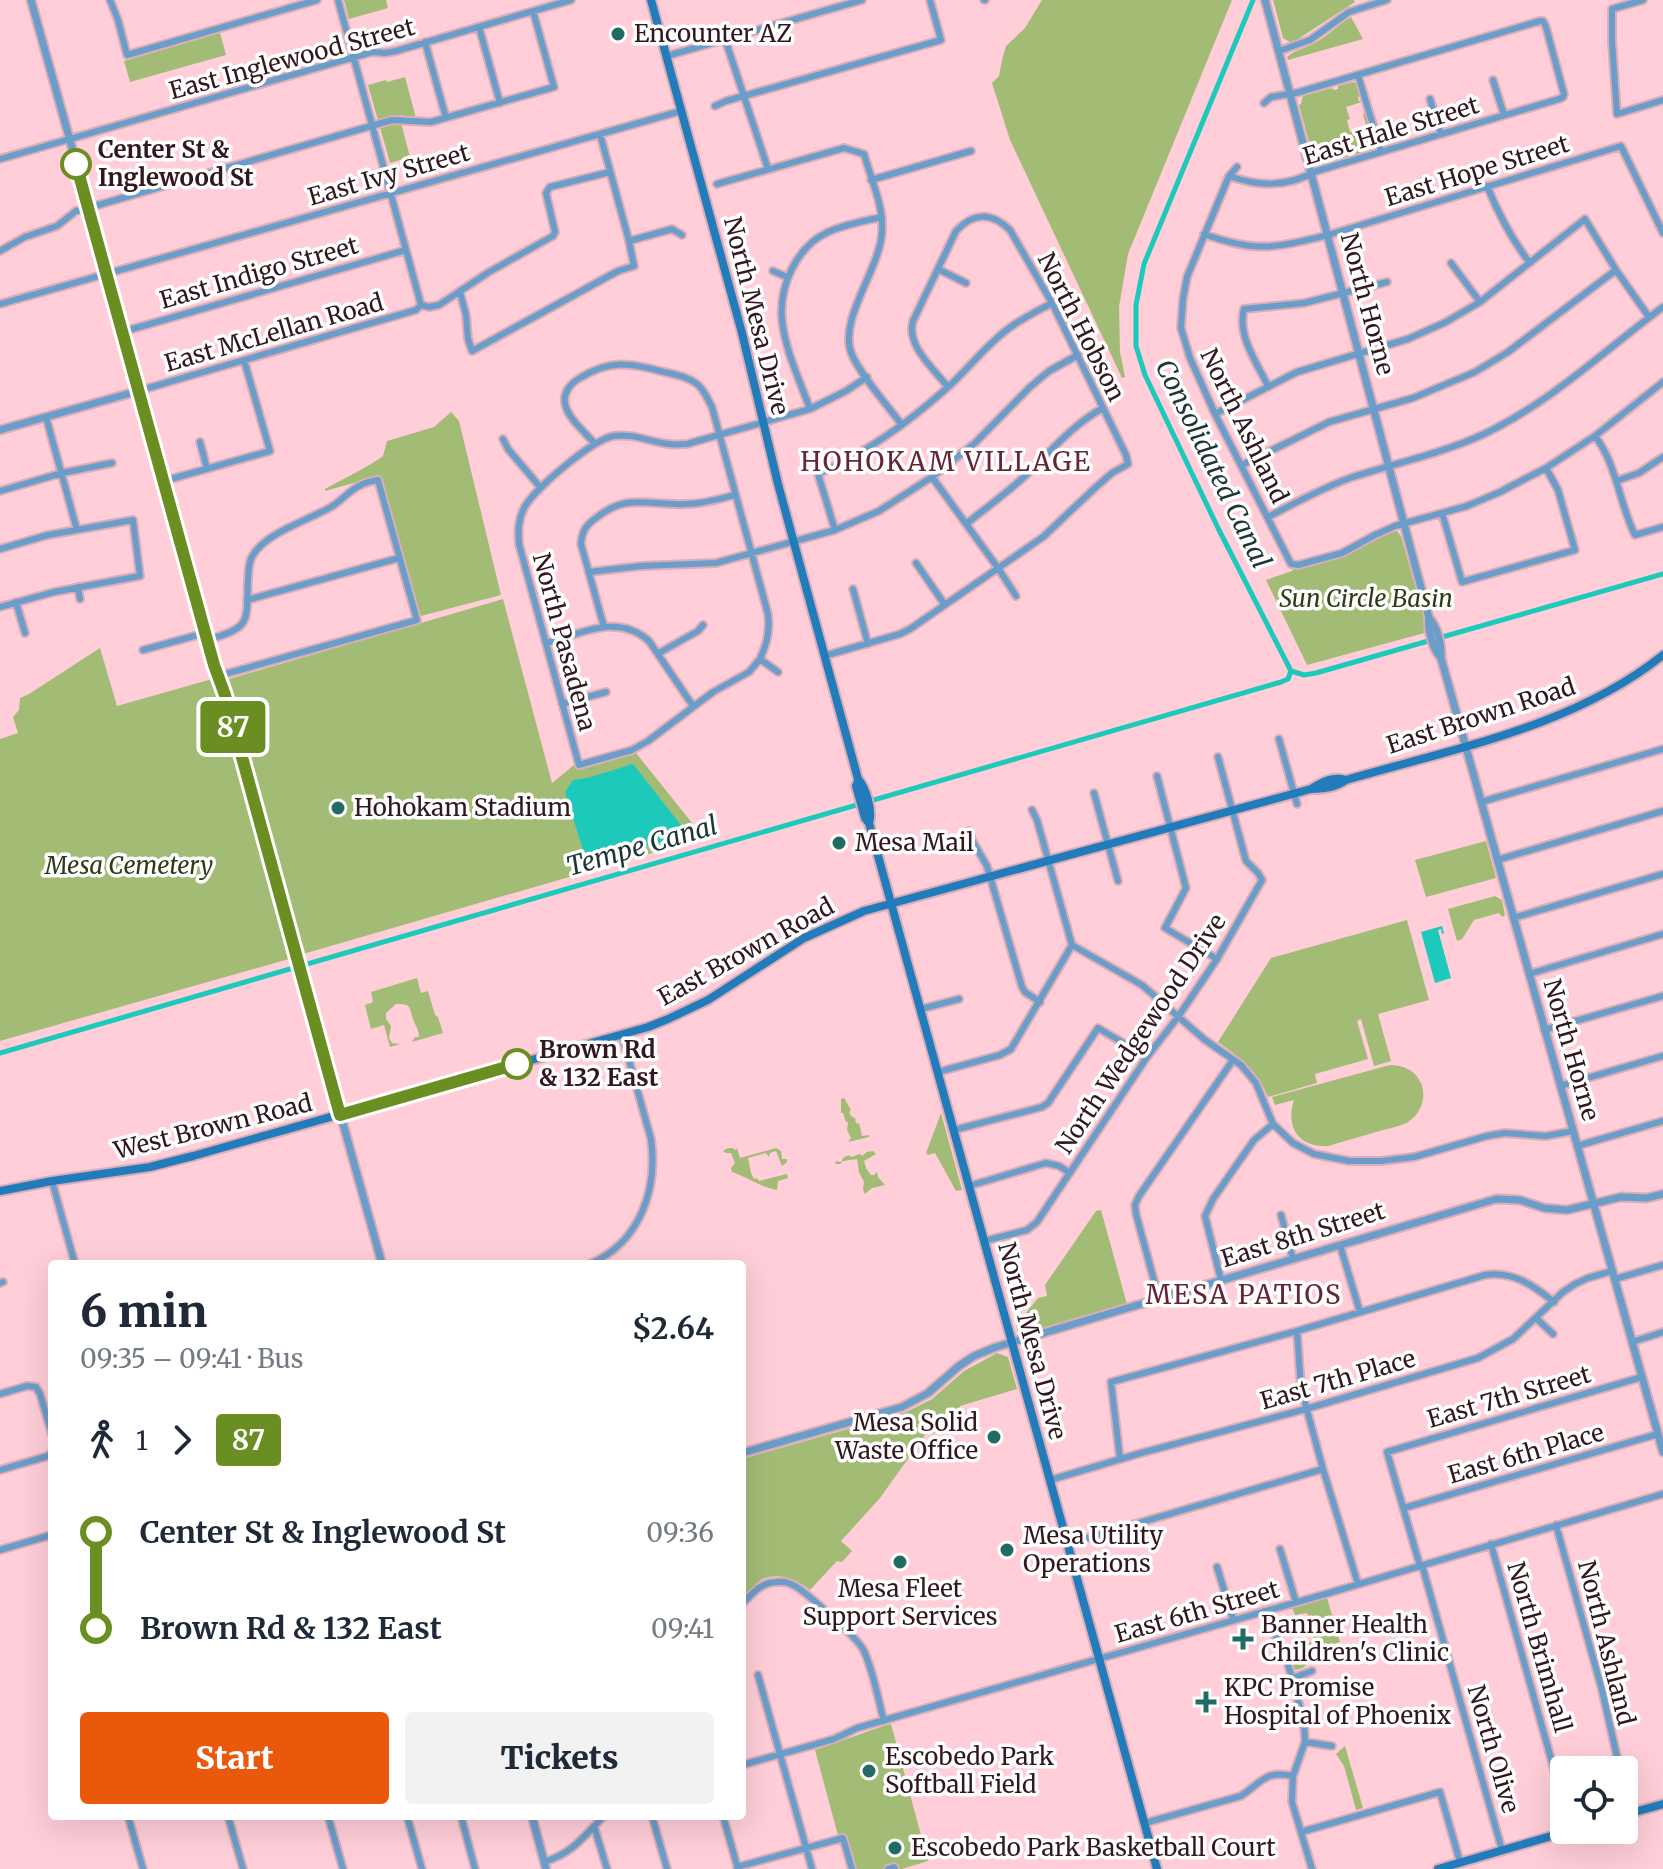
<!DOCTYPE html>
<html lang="en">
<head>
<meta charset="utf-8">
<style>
	:root { --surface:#fff; --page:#f2f2f3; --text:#1f2937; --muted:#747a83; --accent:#ea580c }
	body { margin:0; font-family:Merriweather,serif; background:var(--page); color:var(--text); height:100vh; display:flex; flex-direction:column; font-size:30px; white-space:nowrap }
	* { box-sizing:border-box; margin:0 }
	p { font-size:26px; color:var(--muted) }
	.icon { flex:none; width:44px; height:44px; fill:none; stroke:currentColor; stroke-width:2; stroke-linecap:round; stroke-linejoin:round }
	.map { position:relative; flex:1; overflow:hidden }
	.details { position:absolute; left:48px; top:1260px; width:698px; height:560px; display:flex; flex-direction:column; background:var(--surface); border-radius:8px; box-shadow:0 8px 32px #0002 }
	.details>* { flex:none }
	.badge { padding:0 16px; border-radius:6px; font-size:28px; line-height:52px }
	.controls { position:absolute; left:1550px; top:1756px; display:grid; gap:16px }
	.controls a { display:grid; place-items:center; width:88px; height:88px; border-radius:8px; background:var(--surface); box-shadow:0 8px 32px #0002; font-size:40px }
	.map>.badge { position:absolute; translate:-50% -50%; box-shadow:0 0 0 4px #fff }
	.legs { display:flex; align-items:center; gap:12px; height:88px; padding:0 32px; font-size:26px }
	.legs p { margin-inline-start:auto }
	.summary { display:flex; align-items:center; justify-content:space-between; height:136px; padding:0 32px }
	h1 { font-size:44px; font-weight:800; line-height:60px }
	.cta { display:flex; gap:16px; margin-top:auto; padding:16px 32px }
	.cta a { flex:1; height:92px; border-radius:8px; background:var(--accent); color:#fff; font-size:32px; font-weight:800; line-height:92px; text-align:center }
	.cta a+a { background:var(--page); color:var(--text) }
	ul { padding:0 32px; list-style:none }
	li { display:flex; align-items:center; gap:28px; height:96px; font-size:30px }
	li i { display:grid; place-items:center; width:12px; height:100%; margin:0 10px; background:currentColor }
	li i::after { content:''; width:20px; height:20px; margin:-10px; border:6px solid; border-radius:50%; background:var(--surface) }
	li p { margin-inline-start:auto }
	li:first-child i { background:linear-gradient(#0000 50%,currentColor 0) }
	li:last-child i { background:linear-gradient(currentColor 50%,#0000 0) }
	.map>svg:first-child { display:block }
	.green { fill:#a2bc76 }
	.water { fill:#1dc9ba }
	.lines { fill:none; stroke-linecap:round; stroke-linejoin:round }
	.canal { stroke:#1dc9ba; stroke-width:5 }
	.minor-casing { stroke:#daadb7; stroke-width:10 }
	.tertiary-casing { stroke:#daadb7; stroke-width:11 }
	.secondary-casing { stroke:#daadb7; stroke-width:12 }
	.minor { stroke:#6a9dc9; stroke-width:6 }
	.tertiary { stroke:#6a9dc9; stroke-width:7 }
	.secondary { stroke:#227cbc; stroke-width:8 }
	.line-1-casing { stroke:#fff; stroke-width:18 }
	.line-1 { stroke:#6b8e23; stroke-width:12 }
	.poi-dot { fill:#226b63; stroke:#fefefe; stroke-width:3 }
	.stop-1-dot { fill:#fff; stroke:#6b8e23; stroke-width:4 }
	.labels { text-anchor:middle; stroke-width:7; stroke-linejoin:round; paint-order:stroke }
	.poi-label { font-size:24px; fill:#33171e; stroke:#fefefe; text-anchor:start }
	.street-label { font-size:24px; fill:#33171e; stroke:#fefefe }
	.stop-label { font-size:24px; font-weight:bold; fill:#33171e; stroke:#fefefe; text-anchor:start }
	.park-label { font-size:24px; font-style:italic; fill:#2e3b14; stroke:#fefefe }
	.neighbourhood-label { font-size:26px; letter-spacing:2px; fill:#652537; stroke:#fefefe }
	.water-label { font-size:26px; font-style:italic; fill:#1d3633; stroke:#fefefe }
</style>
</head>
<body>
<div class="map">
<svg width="1663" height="1869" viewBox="0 0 1663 1869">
	<rect width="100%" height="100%" fill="#ffced8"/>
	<path class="green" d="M344 0H386L388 8 349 19Z
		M1042 0H1232L1128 254 1119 307 1120 352 1125 377 1122 378 1010 140 992 83 999 76 1002 60 1006 46 1025 28Z
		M1273 0H1354L1355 2 1292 43 1283 38Z
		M1351 17 1363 39 1288 60 1287 57C1296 49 1308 48 1318 41 1330 34 1339 24 1351 17Z
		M220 33 226 55 130 82 124 61Z
		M405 77 416 118 399 115 410 157 390 163 368 85 386 80 387 82Z
		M1352 82 1356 83 1360 96 1358 97 1359 101 1362 102 1346 107 1350 119 1347 120 1350 132 1367 129 1363 114 1365 112 1374 146 1373 149 1356 154 1351 152 1349 156 1322 164 1314 160 1299 105 1301 104 1303 96 1332 88 1334 90 1338 89V86Z
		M451 412 459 421 501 595 421 616 418 613 381 481 375 477 325 491V489C344 478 365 469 383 456L387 441 434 427Z
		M1397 531 1401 536 1428 632 1307 665 1266 580 1292 571 1293 569 1346 555 1382 535Z
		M503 599 552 783 574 765 577 768 583 769 636 753 704 838 303 954 229 679Z
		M100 648 117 706 212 679 289 959 0 1041V739L18 733 13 717 19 710 20 698 29 694Z
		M1486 841 1496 878 1426 897 1415 860Z
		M1495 896 1502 900 1505 915 1502 917 1499 913 1474 920 1462 939 1457 941 1448 909Z
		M1407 920 1429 1000 1378 1014 1391 1061 1374 1066 1361 1019 1357 1021 1368 1059 1315 1074 1317 1083 1268 1097C1257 1070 1240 1058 1218 1042L1271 958Z
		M417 978 421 993 428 991 435 1015 438 1017 443 1033 412 1042 415 1037H419C419 1028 415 1026 413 1019 409 1007 412 1004 396 1004L386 1013V1019L391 1026 389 1038 392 1043 400 1044 390 1047 384 1025 371 1029 365 1005 373 1002 371 992Z
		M1390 1065C1403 1065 1415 1070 1421 1083 1427 1097 1421 1114 1408 1122 1401 1126 1391 1128 1383 1130 1365 1135 1346 1141 1328 1146 1299 1148 1285 1127 1294 1100L1275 1105 1272 1097Z
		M844 1098 851 1110 849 1112 851 1116 856 1119 855 1120 857 1124 859 1123 862 1136 869 1135V1137L848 1142 851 1138 847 1130 848 1122H846L843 1113H841V1099Z
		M941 1113 962 1190 956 1191 935 1153 928 1155 926 1153Z
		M728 1148H733L735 1150 737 1148 740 1158 776 1148 781 1151 782 1159H787V1162L782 1166 776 1151 770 1153 769 1157 766 1153 748 1158 751 1173 754 1179 757 1178 759 1181 787 1174 788 1178 778 1181 777 1190C758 1186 749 1178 732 1172L731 1168 735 1163 731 1153H726L723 1151Z
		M873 1151 876 1154 864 1161 866 1168 871 1175H874L877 1172 878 1177 885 1185 872 1188 865 1194 863 1189 864 1182 859 1172 857 1159 843 1161 840 1164H836L835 1161 841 1162 843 1158 849 1155 851 1157 860 1154 862 1156 867 1152Z
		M1101 1210 1128 1308 1020 1339 1016 1325 1038 1298 1047 1296 1045 1285 1096 1211Z
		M997 1353 1008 1357 1017 1389 960 1406 961 1411H952L936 1433 925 1435 880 1498 841 1541 852 1551 842 1562 837 1561 810 1590C797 1580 778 1571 761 1580 754 1584 748 1593 742 1599V1459L904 1413 932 1399 964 1371Z
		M1327 1598 1340 1642 1317 1649C1312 1659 1307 1669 1295 1670L1287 1646 1307 1639 1308 1643 1314 1641 1313 1633 1320 1631 1316 1619 1310 1621 1307 1613 1295 1615 1292 1608Z
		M891 1724 928 1861 902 1869H847L815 1750C841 1742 865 1731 891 1724Z
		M1345 1746 1363 1808 1356 1810 1344 1766 1336 1754Z"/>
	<path class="water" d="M633 764 684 829 679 837 592 861 586 860 565 792 573 780 587 778Z
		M1442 926 1444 933 1442 934 1441 929 1438 930 1451 978 1435 983 1421 932Z"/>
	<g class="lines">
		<path class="canal" d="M1253 0 1144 264 1136 305V346L1145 375 1218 528 1291 671
			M1291 671 1304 675 1316 673 1663 574
			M0 1053 1281 682 1288 679 1291 671"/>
		<g class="minor-casing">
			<path id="minor" d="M110 0 118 20 127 55 317 0
				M984 0H985
				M1643 0 1612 9V42L1617 114 1663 100
				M479 27 500 103
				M725 39 768 169
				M425 42 446 118
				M1279 51 1310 40 1349 12 1387 0
				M667 56 862 0
				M1358 75 1381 152
				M1493 80 1504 115
				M1430 99 1441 134
				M715 106 726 101 941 40 930 0
				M0 159 372 52 385 53 396 51 571 0
				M1237 167 1229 176 1187 277 1183 299 1181 328 1190 358 1215 414 1291 564 1298 565 1342 553 1375 535 1395 526 1467 506 1500 492 1546 468 1595 436 1663 382
				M1229 176C1260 187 1287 187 1317 171L1559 99 1563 97 1564 94 1546 27 1543 21H1540L1296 93 1271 97 1264 103
				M871 180 971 151
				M717 184 844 148 864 154C871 179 884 207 882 232 880 270 837 320 852 355 862 377 887 405 902 425
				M1487 186C1499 215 1511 239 1530 263
				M1204 234C1256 253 1275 248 1328 235L1621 146 1663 233
				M629 241 672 229 682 235
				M0 251 25 237 57 226 76 211 88 208 392 120 431 122 554 87 533 11
				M1451 263 1480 302
				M938 269 966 283
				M773 271 787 277
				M460 292 466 315 468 339 472 351 618 271 634 266 629 241 600 134
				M0 304 681 111
				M421 305 429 307 439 305 489 272 553 236 555 232 546 193 550 187 610 172
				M122 332 406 250
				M1268 386C1257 363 1237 336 1244 309L1304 303 1387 282
				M138 391 416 310 421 305 338 0
				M810 409C800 381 785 350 782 320 779 286 796 247 828 232 846 224 864 221 882 217
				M1215 414 1297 372 1408 339 1446 322 1480 302 1585 219 1616 270 1649 317
				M46 417 77 530
				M1595 436C1617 465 1619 503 1635 535L1663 527
				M503 439 508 449 540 487
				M200 442 207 469
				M594 443C585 432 567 418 565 403 563 392 571 383 580 378 610 359 631 363 664 372 674 374 685 376 694 382 703 387 707 398 712 407L768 614C770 632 767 643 760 659
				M1242 465 1329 422 1413 398 1475 372 1508 352 1616 270
				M932 477 998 568 1016 596
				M164 481 270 451 244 360
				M1616 481 1639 473 1663 457
				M0 491 62 473 112 463
				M1442 513 1462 582 1575 550 1558 490 1546 468
				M1268 517C1295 503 1322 488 1350 478 1395 463 1441 454 1484 434 1551 402 1604 351 1663 307
				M966 524C986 508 1007 493 1026 475 1051 451 1072 425 1103 408
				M835 530 818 474C866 453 908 423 947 388 964 373 978 355 995 340 1011 324 1032 314 1052 303
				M0 549 48 535 133 520 140 576 54 592 0 607
				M916 563 945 605
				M589 572 641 566 716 563 835 530 879 511 932 477 975 443 1030 387 1049 371 1078 355
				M78 587 80 599
				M853 589 868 644
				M247 600 399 558
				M16 602 25 633
				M604 627 581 544C582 531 586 525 596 518 628 492 649 506 686 504 703 504 719 499 735 495
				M207 640C253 627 246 622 248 579 249 570 248 562 253 555 267 532 309 520 331 507 342 501 349 490 361 485 366 482 373 481 378 480L417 620 218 676
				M546 643C582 633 618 613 649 641L693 706
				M143 650 205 633
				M659 653 698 631 703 625
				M824 656 900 634 910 629 1043 537 1096 487 1112 473 1128 464 1126 455 1052 303 1010 230C991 212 974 212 956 231L913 321C906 346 934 369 948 387
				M778 672 760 659 749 672 713 692 648 741 632 750 579 765 519 544C518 531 518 520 524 508 534 489 593 439 614 436 633 433 650 442 669 444 675 445 681 444 687 444L810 409 846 391 867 377
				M562 704 606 692
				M1279 739 1297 804
				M1157 776 1186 888 1165 928 1217 959
				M1094 793 1118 881
				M1481 802 1663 749
				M1032 810 1037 820 1072 945 1142 985 1205 1040 1241 1065 1256 1083 1273 1124 1293 1143 1314 1154 1349 1161H1381L1414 1157 1487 1136 1505 1133 1546 1136 1573 1131
				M969 831 972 840 987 866 1022 987 1025 992 1040 1002
				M1497 860 1663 811
				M1513 918 1663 874
				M1529 974 1663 934
				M921 1009 959 999
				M1544 1030 1663 996
				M938 1072 1000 1055 1011 1049 1072 945
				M1560 1086 1663 1056
				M954 1130 1042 1107 1048 1103 1098 1028 1147 1057
				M1577 1146 1663 1121
				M52 1181 75 1264
				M969 1186 1046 1163 1059 1166 1070 1173
				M1281 1215 1293 1259
				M984 1241 1027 1230 1037 1222 1147 1057 1178 1017 1217 959 1262 880 1258 873 1246 861 1218 757
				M1340 1245 1360 1312
				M590 1264C640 1242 658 1190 651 1139L622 1035
				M1615 1279 1663 1265
				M1221 1280 1205 1216 1213 1199 1254 1140 1273 1124
				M0 1283 3 1282
				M1159 1299 1136 1214 1135 1205 1139 1196 1233 1060
				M1536 1318 1553 1334
				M1297 1331 1301 1388 1323 1469 1358 1584
				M1632 1342 1663 1332
				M0 1394 27 1386 36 1387 40 1394 52 1434
				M1120 1459 1111 1382 1297 1331 1485 1275C1513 1271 1533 1285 1554 1302
				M0 1470 48 1456 52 1452
				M1050 1480 1141 1453 1306 1409 1478 1358 1513 1339 1563 1292 1575 1284 1588 1278 1612 1271
				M1404 1508 1658 1434
				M1556 1525 1602 1690 1620 1770
				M1067 1544 1323 1469
				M1491 1544 1564 1805
				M1280 1549 1296 1602
				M0 1550 51 1535 52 1540
				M1422 1565 1502 1850
				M1420 1566 1387 1452 1642 1377
				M1217 1567 1233 1619
				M742 1604C752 1594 761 1582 777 1582 783 1581 790 1583 795 1586 807 1593 856 1637 863 1649 873 1669 878 1699 884 1721
				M1264 1611 1269 1625 1284 1650 1304 1722 1305 1742 1293 1776 1292 1802 1312 1869
				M758 1675 812 1869
				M1293 1678 1312 1671
				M1305 1742 1332 1746
				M742 1765 834 1739 857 1728 1329 1593 1663 1494
				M1624 1785 1632 1813
				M128 1816 143 1869
				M228 1816 243 1869
				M328 1816 343 1869
				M407 1816 422 1869
				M461 1816 475 1869
				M652 1816 667 1869
				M723 1816 738 1869
				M1145 1823 1241 1796C1262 1782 1265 1770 1293 1776
				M594 1826 607 1869
				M1301 1832 1440 1792 1460 1862
				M544 1862C573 1853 583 1837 604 1816
				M737 1867 843 1838 852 1869
				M888 1869 894 1867 895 1869"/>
		</g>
		<g class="tertiary-casing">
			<path id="tertiary" d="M31 0 382 1264
				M1265 0 1429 618C1427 630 1433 649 1441 658L1663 1452
				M0 430 138 391
				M1429 618C1438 627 1442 647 1441 658
				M742 1453 902 1407 928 1393 959 1366 974 1356 996 1347 1496 1199 1520 1200 1544 1208 1567 1210 1621 1197 1647 1198 1663 1194
				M532 1816 546 1869"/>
		</g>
		<g class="secondary-casing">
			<path id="secondary" d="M651 0 742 333 778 484 858 779C866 788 873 811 869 823
				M858 781 856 786 865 818 869 823 1157 1869
				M1311 789C1322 782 1333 776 1346 780
				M0 1191 52 1181 150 1167 193 1156 648 1027 668 1019 708 1000 804 938 864 911 1311 789C1323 789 1336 788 1346 780 1455 748 1573 727 1663 655
				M1624 1815 1663 1804
				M1438 1869 1572 1830"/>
		</g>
		<use href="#minor" class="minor"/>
		<use href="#tertiary" class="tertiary"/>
		<use href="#secondary" class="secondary"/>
	</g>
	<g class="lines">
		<g class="line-1-casing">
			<path id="line-1" d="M76 164 214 665 225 695 340 1115 517 1064"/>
		</g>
		<use href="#line-1" class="line-1"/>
	</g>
	<g class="poi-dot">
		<circle cx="618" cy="34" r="8"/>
		<circle cx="338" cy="808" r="8"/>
		<circle cx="839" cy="843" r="8"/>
		<circle cx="994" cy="1437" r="8"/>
		<circle cx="1007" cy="1550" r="8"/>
		<circle cx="900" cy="1562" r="8"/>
		<path d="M1239 1627h8v8h8v8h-8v8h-8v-8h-8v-8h8z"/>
		<path d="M1202 1690h8v8h8v8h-8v8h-8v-8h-8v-8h8z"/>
		<circle cx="869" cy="1771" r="8"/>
		<circle cx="895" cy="1848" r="8"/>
	</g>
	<g class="stop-1-dot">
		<circle cx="76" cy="164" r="14"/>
		<circle cx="517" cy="1064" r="14"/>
	</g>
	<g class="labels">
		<g class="poi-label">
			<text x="634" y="42">Encounter AZ</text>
			<text x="354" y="816">Hohokam Stadium</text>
			<text x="855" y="851">Mesa Mail</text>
			<text x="978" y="1431" text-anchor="end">Mesa Solid<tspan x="978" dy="28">Waste Office</tspan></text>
			<text x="1023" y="1544">Mesa Utility<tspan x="1023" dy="28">Operations</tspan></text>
			<text x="900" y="1597" text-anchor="middle">Mesa Fleet<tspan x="900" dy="28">Support Services</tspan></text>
			<text x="1261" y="1633">Banner Health<tspan x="1261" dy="28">Children's Clinic</tspan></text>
			<text x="1224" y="1696">KPC Promise<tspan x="1224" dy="28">Hospital of Phoenix</tspan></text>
			<text x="885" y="1765">Escobedo Park<tspan x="885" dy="28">Softball Field</tspan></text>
			<text x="911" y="1856">Escobedo Park Basketball Court</text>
		</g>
		<g class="street-label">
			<text transform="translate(292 59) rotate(-15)" y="8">East Inglewood Street</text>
			<text transform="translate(1391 131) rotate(-17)" y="8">East Hale Street</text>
			<text transform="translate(1477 171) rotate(-17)" y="8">East Hope Street</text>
			<text transform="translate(389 175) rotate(-16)" y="8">East Ivy Street</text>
			<text transform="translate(259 273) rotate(-16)" y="8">East Indigo Street</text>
			<text transform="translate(1367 304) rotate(75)" y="8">North Horne</text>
			<text transform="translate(756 316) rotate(76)" y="8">North Mesa Drive</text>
			<text transform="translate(1081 327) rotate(63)" y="8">North Hobson</text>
			<text transform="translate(274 333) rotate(-16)" y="8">East McLellan Road</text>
			<text transform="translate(1244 426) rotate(64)" y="8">North Ashland</text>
			<text transform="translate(564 642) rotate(75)" y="8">North Pasadena</text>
			<text transform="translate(1481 716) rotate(-18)" y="8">East Brown Road</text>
			<text transform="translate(746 952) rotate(-29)" y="8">East Brown Road</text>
			<text transform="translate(1141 1034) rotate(-56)" y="8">North Wedgewood Drive</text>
			<text transform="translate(1571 1050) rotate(74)" y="8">North Horne</text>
			<text transform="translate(213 1127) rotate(-14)" y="8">West Brown Road</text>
			<text transform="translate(1303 1235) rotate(-17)" y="8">East 8th Street</text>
			<text transform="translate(1032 1341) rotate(75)" y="8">North Mesa Drive</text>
			<text transform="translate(1338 1380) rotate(-16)" y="8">East 7th Place</text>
			<text transform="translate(1509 1397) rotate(-16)" y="8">East 7th Street</text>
			<text transform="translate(1526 1454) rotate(-16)" y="8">East 6th Place</text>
			<text transform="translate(1197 1612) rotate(-16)" y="8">East 6th Street</text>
			<text transform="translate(1606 1643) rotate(76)" y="8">North Ashland</text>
			<text transform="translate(1539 1647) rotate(74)" y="8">North Brimhall</text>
			<text transform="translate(1493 1749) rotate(74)" y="8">North Olive</text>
		</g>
		<g class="stop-label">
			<text x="98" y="158">Center St &amp;<tspan x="98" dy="28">Inglewood St</tspan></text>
			<text x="539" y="1058">Brown Rd<tspan x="539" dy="28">&amp; 132 East</tspan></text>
		</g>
		<g class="park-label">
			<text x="1366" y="607">Sun Circle Basin</text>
			<text x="129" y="874">Mesa Cemetery</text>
		</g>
		<g class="neighbourhood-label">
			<text x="946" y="471">HOHOKAM VILLAGE</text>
			<text x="1244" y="1304">MESA PATIOS</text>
		</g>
		<g class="water-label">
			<text transform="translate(1213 464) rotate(64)" y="9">Consolidated Canal</text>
			<text transform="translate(642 846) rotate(-16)" y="9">Tempe Canal</text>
		</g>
	</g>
</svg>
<div class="controls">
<a><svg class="icon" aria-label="locate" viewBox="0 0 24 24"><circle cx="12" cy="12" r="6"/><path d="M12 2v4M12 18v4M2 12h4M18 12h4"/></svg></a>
</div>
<b class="badge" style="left:233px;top:727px;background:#6b8e23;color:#fff">87</b>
<section class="details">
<div class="summary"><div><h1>6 min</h1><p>09:35 – 09:41 · Bus</p></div><b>$2.64</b></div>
<div class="legs"><svg class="icon" aria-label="walk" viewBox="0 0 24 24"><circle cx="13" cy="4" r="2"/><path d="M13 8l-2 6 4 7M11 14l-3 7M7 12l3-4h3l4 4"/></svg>1<svg class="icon" aria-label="forward" viewBox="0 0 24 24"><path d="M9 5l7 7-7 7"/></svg><b class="badge" style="background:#6b8e23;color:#fff">87</b></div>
<ul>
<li><i style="color:#6b8e23"></i><b>Center St &amp; Inglewood St</b><p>09:36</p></li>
<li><i style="color:#6b8e23"></i><b>Brown Rd &amp; 132 East</b><p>09:41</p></li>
</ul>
<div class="cta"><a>Start</a><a>Tickets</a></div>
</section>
</div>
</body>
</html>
